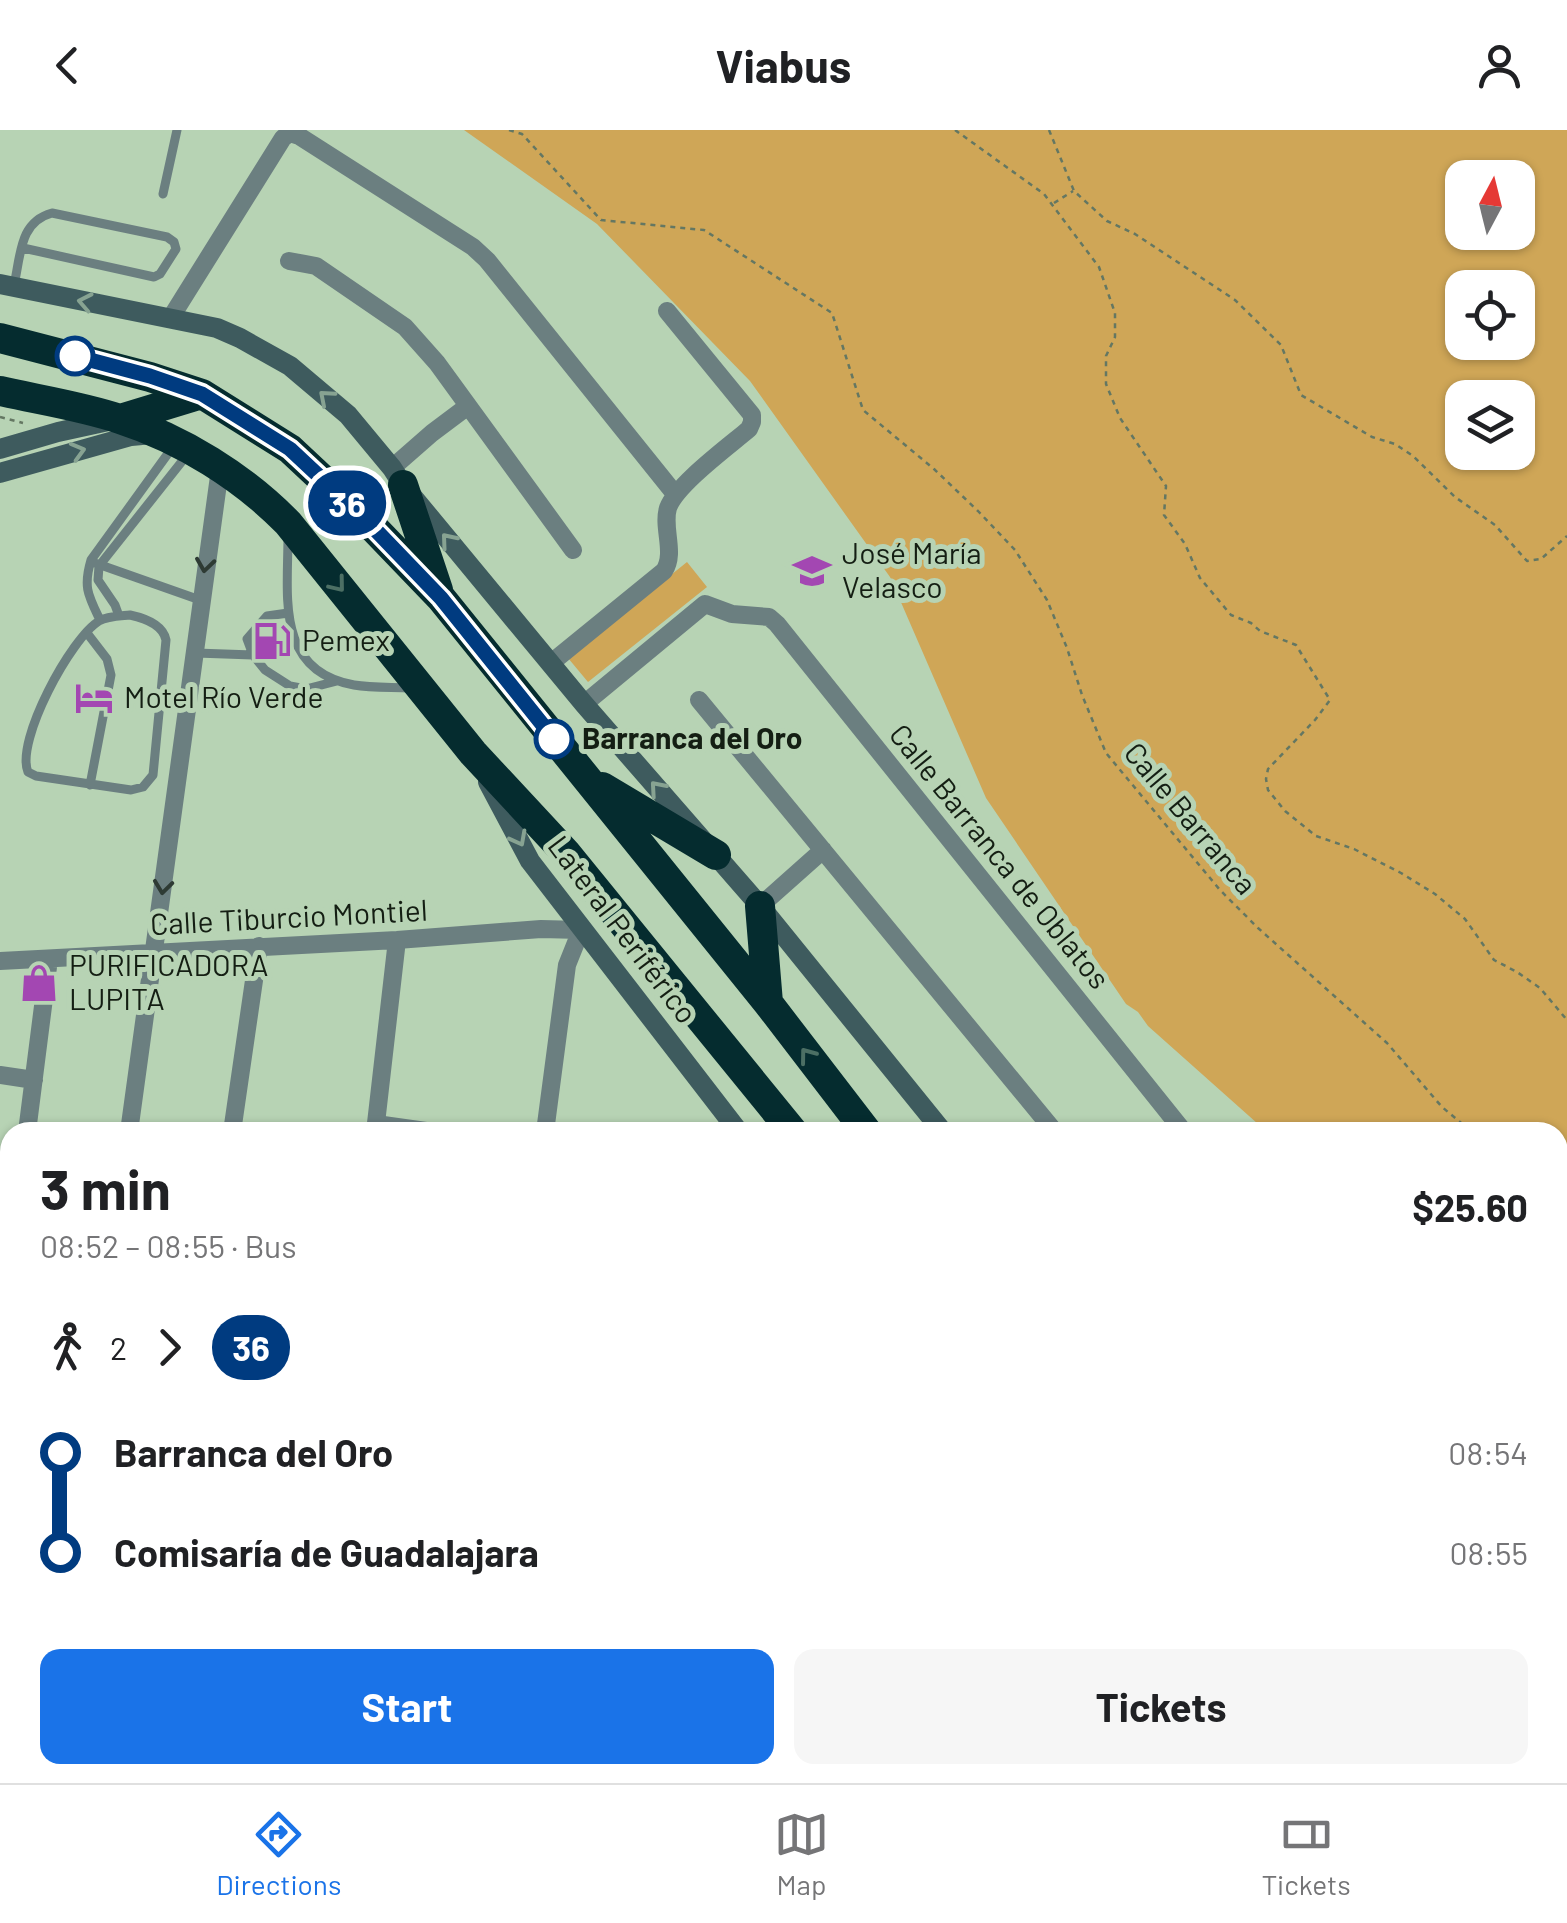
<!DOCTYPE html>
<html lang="en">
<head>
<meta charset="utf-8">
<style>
	:root { --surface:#fff; --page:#f6f6f6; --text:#202124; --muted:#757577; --line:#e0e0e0; --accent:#1a73e8 }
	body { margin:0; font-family:Barlow,sans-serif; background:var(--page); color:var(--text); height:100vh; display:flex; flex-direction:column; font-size:38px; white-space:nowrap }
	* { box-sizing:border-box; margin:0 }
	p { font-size:32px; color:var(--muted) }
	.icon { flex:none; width:55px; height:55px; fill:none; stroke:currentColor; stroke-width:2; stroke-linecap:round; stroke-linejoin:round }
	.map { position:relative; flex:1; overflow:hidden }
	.drawer { position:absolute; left:0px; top:992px; width:1568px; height:662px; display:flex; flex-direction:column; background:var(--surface); border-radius:30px 30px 0 0; box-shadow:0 2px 8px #0004 }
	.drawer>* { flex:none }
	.badge { padding:0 20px; border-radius:32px; font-size:35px; line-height:65px }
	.needle { width:65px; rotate:7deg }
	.controls { position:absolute; left:1445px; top:30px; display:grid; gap:20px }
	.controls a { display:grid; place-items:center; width:90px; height:90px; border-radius:20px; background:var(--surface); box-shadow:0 2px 8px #0004; font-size:50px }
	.map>.badge { position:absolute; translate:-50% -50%; box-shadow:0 0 0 5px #fff }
	.legs { display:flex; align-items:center; gap:15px; height:110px; padding:0 40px; font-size:32px }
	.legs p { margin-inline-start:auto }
	.headline { display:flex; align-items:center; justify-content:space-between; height:170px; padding:0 40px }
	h1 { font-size:55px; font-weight:700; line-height:75px }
	.button { display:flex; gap:20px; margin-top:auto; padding:20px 40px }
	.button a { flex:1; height:115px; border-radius:20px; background:var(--accent); color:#fff; font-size:40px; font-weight:700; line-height:115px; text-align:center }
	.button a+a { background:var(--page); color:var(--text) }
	ul { padding:0 40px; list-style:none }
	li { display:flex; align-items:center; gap:35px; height:100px; font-size:38px }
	li i { display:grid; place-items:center; width:15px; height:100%; margin:0 12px; background:currentColor }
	li i::after { content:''; width:25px; height:25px; margin:-12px; border:8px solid; border-radius:50%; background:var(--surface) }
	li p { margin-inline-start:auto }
	li:first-child i { background:linear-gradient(#0000 50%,currentColor 0) }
	li:last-child i { background:linear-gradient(currentColor 50%,#0000 0) }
	header { display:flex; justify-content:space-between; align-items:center; height:130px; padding:0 40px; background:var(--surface); font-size:45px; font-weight:700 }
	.tab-bar { display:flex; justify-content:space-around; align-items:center; height:140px; border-top:2px solid var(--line); background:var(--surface); font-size:28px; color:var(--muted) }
	.tab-bar a { display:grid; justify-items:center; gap:5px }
	.tab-bar .active { color:var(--accent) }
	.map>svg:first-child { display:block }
	.green { fill:#cfa657; fill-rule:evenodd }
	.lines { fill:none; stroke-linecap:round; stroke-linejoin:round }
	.path { stroke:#647762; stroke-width:2.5; stroke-dasharray:5 5; stroke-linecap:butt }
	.lane { stroke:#6b7f80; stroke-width:9 }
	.street { stroke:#6b7f80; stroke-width:18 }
	.secondary { stroke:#3e5b5e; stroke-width:20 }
	.highway { stroke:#052c2f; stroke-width:30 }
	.oneway { stroke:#87a392 }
	.oneway2 { stroke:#2e3b34 }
	.oneway3 { stroke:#4c6f64 }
	.line-1-casing { stroke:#fff; stroke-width:22 }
	.line-1 { stroke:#003b80; stroke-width:15 }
	.stop-1-dot { fill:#fff; stroke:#003b80; stroke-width:5 }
	.labels { text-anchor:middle; stroke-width:10; stroke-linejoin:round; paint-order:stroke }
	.poi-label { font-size:30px; fill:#141e13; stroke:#b7d3b4; text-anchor:start }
	.stop-label { font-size:30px; font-weight:bold; fill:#141e13; stroke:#b7d3b4; text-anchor:start }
	.street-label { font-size:30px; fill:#141e13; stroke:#b7d3b4 }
</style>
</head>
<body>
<header><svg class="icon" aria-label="back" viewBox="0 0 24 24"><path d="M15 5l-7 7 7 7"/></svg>Viabus<svg class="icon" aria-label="person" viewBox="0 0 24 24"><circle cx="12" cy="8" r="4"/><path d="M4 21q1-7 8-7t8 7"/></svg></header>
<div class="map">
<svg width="1567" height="1653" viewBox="0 0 1567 1653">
	<rect width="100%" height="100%" fill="#b7d3b4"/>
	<path class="green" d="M464 0H1567V1219L1558 1214V1002H1267L1148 896 1138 882 1126 874 986 668 890 447 750 251 597 94ZM1462 48H1518V102H1462ZM1462 158H1518V212H1462ZM1462 268H1518V322H1462Z
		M687 432 707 457 588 552 568 528Z"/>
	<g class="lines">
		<path class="path" d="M509 0 522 4 601 90 704 100 832 183 863 280 934 339 978 381 1015 420 1047 470 1067 518 1082 565 1106 623 1220 760 1258 798 1387 913 1442 977 1472 1002
			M955 0 1044 64 1099 137 1115 183V207L1106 226V254L1120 288 1166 356 1164 385 1185 414 1200 448 1231 485 1251 493 1260 501 1296 515 1330 570 1315 590 1268 639 1266 649 1268 660 1285 681 1316 706 1354 719 1401 743 1435 764 1465 789 1494 830 1517 842 1540 858 1567 890
			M1049 0 1074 61 1107 91 1135 104 1235 170 1281 215 1301 265 1372 307 1395 314 1413 326 1455 367 1495 395 1527 431 1541 429 1567 406
			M1054 73 1073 61
			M0 287 23 293
			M1558 1032 1567 1035"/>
		<path class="lane" d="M163 64 177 0
			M14 155C21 125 19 92 52 83L167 107 174 112 176 119 160 144 154 147 23 118
			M288 406C288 466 275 541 354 555 372 558 392 557 410 558
			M95 433 200 470
			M288 483 267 486 247 509 253 525 265 540 290 556 306 559 337 551
			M130 485C144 488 163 495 166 510L153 645 143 657 131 660 36 646 28 642C15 611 71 508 99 491 107 486 120 486 130 485Z
			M119 486 115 475 98 450 99 436 187 325
			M100 490C88 465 83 457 91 430L172 318
			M87 503 107 529 111 545 90 655
			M196 523 253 525"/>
		<path class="street" d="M289 131 316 136 405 197 437 233 573 420
			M170 189 283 8 290 3 299 6 473 117 487 130 675 364
			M392 338 432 303 468 276
			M551 533 664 441C676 423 662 398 668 378 676 355 729 316 749 299L752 292V285L667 181
			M699 570 1055 1002
			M584 574 705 474 732 484 769 487 777 494 1184 1002
			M760 776 823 720
			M0 831 397 810 541 799 581 800 567 835 545 1002
			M0 945 34 950
			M376 994 433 1002
			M27 1002 49 829
			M129 1002 220 339
			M232 1002 259 816
			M375 1002 397 810
			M0 1049 10 1050
			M0 1191 10 1118
			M1558 1381 1567 1392
			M1558 1438 1567 1431
			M0 1467 10 1469
			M1558 1575 1567 1587
			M826 1645 856 1650
			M12 1653 14 1645
			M104 1653 106 1645
			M150 1653 151 1645
			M286 1653 287 1645
			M456 1653 458 1645
			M602 1653 604 1645
			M1139 1653 1141 1645"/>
		<path class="secondary" d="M0 154 217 198 240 208 290 236 348 285 392 338 403 355 584 574 760 776 943 1002
			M0 319 58 302 113 290
			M0 343 131 306 153 304
			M488 652 530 731 739 1002
			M1249 1645 1255 1653
			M1450 1645 1456 1653
			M853 1653 860 1645"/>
		<path class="highway" d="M0 208 150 247 202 264 290 319 367 391 441 468 768 873 867 1002
			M0 261C40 270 81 276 120 289 182 309 243 347 288 393L473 623 566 723 793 1002
			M120 289 202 264
			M403 355 438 460
			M602 657 716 725
			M760 776 768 873
			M1311 1645 1317 1653
			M1369 1645 1375 1653"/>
	</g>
	<defs><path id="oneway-chevron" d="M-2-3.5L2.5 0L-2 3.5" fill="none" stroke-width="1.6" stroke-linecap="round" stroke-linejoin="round" transform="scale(2.5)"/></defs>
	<g class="oneway">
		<use href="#oneway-chevron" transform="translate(85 172) rotate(-169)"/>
		<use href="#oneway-chevron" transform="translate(326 267) rotate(-139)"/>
		<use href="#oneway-chevron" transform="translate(78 321) rotate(-16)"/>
		<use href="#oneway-chevron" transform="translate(448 410) rotate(-130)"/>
		<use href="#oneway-chevron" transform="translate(657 658) rotate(-131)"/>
		<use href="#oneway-chevron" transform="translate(519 709) rotate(62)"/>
	</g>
	<g class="oneway2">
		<use href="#oneway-chevron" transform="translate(205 435) rotate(98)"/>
		<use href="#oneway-chevron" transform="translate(163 757) rotate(97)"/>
	</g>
	<g class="oneway3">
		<use href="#oneway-chevron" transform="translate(338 455) rotate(51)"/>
		<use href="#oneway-chevron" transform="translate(807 925) rotate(-127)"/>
	</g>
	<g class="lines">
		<g class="line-1-casing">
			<path id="line-1" d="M75 226 150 246 202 264 290 319 367 391 441 468 554 609"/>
		</g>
		<use href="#line-1" class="line-1"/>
	</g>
	<defs>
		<g id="school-bare" transform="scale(3)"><path d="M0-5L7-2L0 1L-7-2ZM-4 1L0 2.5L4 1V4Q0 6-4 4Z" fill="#a347b2" stroke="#b7d3b4" stroke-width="2.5" paint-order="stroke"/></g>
		<g id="fuel-bare" transform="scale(3)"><path d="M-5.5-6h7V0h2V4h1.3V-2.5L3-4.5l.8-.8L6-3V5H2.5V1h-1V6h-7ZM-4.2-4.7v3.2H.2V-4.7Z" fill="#a347b2" stroke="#b7d3b4" stroke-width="2.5" paint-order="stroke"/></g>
		<g id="hotel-bare" transform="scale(3)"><path d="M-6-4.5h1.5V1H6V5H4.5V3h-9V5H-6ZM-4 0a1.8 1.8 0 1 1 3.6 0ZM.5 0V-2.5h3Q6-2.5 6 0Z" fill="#a347b2" stroke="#b7d3b4" stroke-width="2.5" paint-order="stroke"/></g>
		<g id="shop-bare" transform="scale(3)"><path d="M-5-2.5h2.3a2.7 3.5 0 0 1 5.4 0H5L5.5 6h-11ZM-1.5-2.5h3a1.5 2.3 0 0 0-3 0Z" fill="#a347b2" stroke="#b7d3b4" stroke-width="2.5" paint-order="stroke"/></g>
	</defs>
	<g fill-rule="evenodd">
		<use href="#school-bare" x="812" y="441"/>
		<use href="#fuel-bare" x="272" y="511"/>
		<use href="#hotel-bare" x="94" y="568"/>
		<use href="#shop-bare" x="39" y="853"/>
	</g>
	<g class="stop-1-dot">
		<circle cx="75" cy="226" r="18"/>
		<circle cx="554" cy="609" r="18"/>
	</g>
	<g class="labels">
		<g class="poi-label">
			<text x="842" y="434">José María<tspan x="842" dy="34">Velasco</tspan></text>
			<text x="302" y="521">Pemex</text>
			<text x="124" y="578">Motel Río Verde</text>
			<text x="69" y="846">PURIFICADORA<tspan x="69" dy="34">LUPITA</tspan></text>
		</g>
		<g class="stop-label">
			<text x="582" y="619">Barranca del Oro</text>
		</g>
		<g class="street-label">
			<text transform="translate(1190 689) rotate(50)" y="10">Calle Barranca</text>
			<text transform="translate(999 727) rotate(51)" y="10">Calle Barranca de Oblatos</text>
			<text transform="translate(289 788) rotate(-3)" y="10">Calle Tiburcio Montiel</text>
			<text transform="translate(622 800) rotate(53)" y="10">Lateral Periférico</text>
		</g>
	</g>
</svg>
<div class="controls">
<a><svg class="needle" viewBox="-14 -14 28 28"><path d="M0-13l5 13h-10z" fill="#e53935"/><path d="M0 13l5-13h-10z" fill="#757577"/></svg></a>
<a><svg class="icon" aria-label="locate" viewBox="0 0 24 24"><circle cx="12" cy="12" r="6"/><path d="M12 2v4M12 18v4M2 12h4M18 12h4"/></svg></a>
<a><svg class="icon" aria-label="layers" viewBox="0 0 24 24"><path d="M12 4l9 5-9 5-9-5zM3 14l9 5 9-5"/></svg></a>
</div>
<b class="badge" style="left:347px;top:373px;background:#003b80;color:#fff">36</b>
<section class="drawer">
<div class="headline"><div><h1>3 min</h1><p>08:52 – 08:55 · Bus</p></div><b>$25.60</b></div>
<div class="legs"><svg class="icon" aria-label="walk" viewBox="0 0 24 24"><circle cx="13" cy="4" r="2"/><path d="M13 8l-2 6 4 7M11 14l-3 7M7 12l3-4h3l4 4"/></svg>2<svg class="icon" aria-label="forward" viewBox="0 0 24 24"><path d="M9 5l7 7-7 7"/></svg><b class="badge" style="background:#003b80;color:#fff">36</b></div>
<ul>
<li><i style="color:#003b80"></i><b>Barranca del Oro</b><p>08:54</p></li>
<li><i style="color:#003b80"></i><b>Comisaría de Guadalajara</b><p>08:55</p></li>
</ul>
<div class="button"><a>Start</a><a>Tickets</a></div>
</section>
</div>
<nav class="tab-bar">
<a class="active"><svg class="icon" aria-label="directions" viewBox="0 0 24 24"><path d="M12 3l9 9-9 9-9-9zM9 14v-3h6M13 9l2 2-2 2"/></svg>Directions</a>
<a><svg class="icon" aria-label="map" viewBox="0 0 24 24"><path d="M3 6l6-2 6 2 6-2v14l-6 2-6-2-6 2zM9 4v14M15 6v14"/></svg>Map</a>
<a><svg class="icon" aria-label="tickets" viewBox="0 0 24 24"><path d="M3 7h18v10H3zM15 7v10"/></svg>Tickets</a>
</nav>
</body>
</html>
